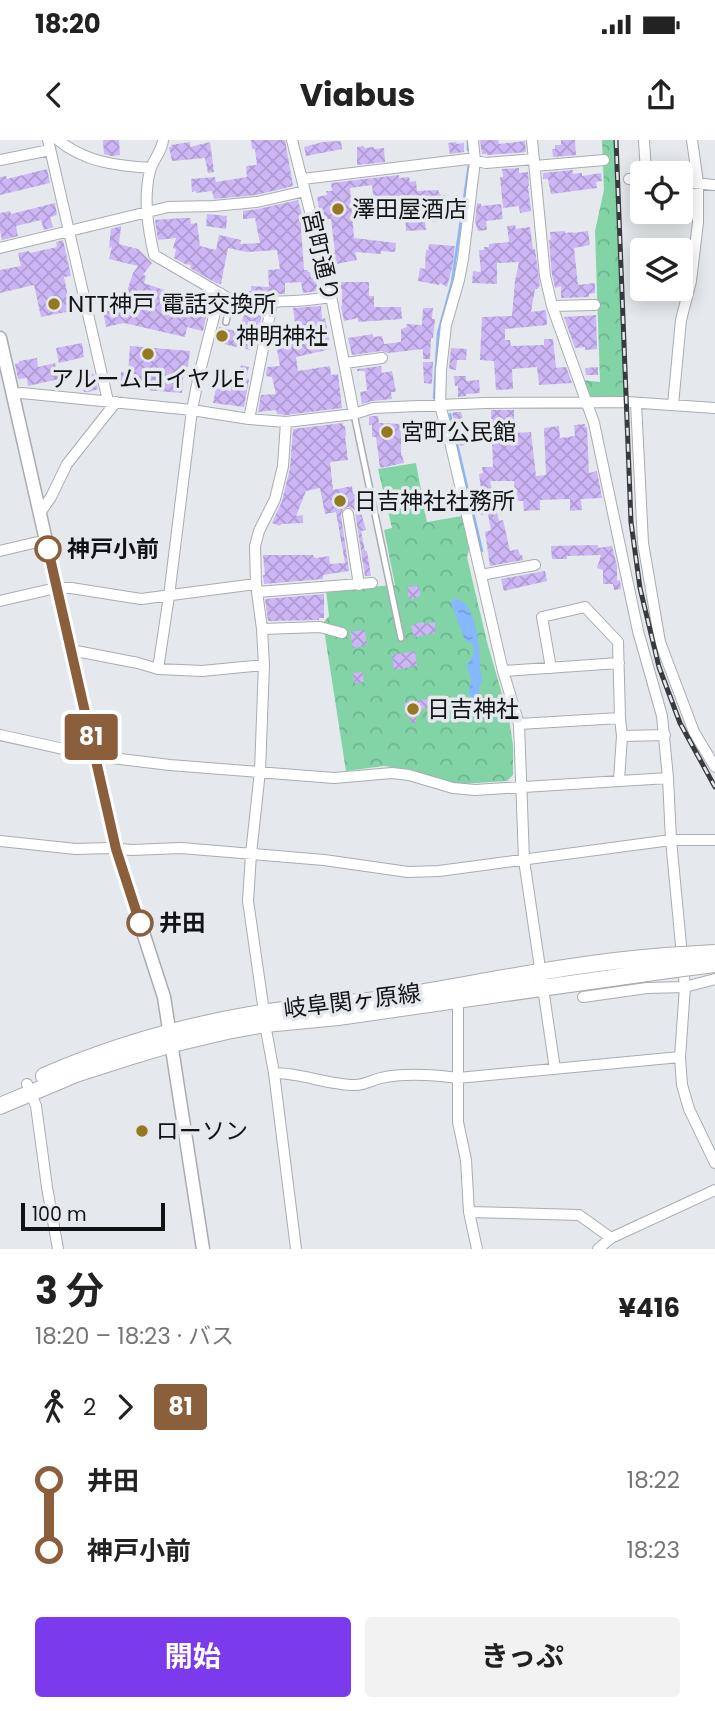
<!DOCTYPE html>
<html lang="ja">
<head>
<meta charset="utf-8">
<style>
	:root { --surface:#fff; --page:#f2f2f2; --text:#222; --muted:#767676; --accent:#7c3aed }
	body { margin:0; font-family:Poppins,"Noto Sans JP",sans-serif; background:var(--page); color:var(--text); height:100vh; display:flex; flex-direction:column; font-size:26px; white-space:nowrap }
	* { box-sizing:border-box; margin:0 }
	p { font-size:23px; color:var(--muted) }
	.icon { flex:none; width:38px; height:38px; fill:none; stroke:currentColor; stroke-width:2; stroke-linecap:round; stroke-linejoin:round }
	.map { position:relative; height:1109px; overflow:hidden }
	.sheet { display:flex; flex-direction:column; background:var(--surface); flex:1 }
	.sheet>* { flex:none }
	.badge { padding:0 14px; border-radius:5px; font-size:24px; line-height:46px }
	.fabs { position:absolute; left:630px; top:21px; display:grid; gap:14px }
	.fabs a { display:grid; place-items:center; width:63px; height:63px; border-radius:7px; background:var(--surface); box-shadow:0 4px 18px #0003; font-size:35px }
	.scale { position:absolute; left:21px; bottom:18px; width:144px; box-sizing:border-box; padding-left:7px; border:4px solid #121315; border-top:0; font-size:19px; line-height:24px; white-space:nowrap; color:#121315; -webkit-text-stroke:5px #e5e9ed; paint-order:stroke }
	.map>.badge { position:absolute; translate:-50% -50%; box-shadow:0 0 0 4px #fff }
	.legs { display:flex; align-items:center; gap:10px; height:77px; padding:0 35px; font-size:23px }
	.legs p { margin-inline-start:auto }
	.head { display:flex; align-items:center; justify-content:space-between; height:119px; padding:0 35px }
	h1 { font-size:38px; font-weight:700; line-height:52px }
	.button { display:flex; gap:14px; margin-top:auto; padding:14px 35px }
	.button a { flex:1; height:80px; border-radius:7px; background:var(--accent); color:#fff; font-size:28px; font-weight:700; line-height:80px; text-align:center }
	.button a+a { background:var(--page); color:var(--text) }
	ul { padding:0 35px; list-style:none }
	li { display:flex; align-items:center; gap:24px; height:70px; font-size:26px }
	li i { display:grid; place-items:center; width:10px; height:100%; margin:0 9px; background:currentColor }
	li i::after { content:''; width:18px; height:18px; margin:-9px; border:5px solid; border-radius:50%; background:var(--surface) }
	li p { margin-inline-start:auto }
	li:first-child i { background:linear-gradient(#0000 50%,currentColor 0) }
	li:last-child i { background:linear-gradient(currentColor 50%,#0000 0) }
	.status { display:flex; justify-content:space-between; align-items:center; height:49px; padding:0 35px; background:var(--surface); direction:ltr }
	.status svg { height:19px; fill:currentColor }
	header { display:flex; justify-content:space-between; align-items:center; height:91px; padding:0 35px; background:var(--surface); font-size:32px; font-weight:700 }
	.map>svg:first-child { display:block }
	.park { fill:url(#park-crowns) }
	.water { fill:url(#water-ripples) }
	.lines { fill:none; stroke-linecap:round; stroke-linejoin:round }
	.stream { stroke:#87b7ff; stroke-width:2.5 }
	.building { fill:url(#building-cross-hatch) }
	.service-casing { stroke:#a9acb0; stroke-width:8 }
	.minor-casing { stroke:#a9acb0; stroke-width:12 }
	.tertiary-casing { stroke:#a9acb0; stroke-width:15 }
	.primary-casing { stroke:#a9acb0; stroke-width:18 }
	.service { stroke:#fff; stroke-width:5 }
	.minor { stroke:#fff; stroke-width:10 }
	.tertiary { stroke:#fff; stroke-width:12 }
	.primary { stroke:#fff; stroke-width:16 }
	.rail-casing { stroke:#393a3d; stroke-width:5 }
	.rail { stroke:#e5e9ed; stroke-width:2.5; stroke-dasharray:8; stroke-linecap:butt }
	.primary-bridge-casing { stroke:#a9acb0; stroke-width:18; stroke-linecap:butt }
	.primary-bridge { stroke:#fff; stroke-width:16 }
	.line-1-casing { stroke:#fff; stroke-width:16 }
	.line-1 { stroke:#8b5e3c; stroke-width:10 }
	.poi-dot { fill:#947920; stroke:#e5e9ed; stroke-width:2.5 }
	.stop-1-dot { fill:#fff; stroke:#8b5e3c; stroke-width:3.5 }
	.labels { text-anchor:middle; stroke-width:7; stroke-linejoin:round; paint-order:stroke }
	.poi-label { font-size:23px; fill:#121315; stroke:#e5e9ed; text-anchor:start }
	.street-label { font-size:23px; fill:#121315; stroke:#e5e9ed }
	.stop-label { font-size:23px; font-weight:bold; fill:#121315; stroke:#e5e9ed; text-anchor:start }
</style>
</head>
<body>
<div class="status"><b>18:20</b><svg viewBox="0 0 49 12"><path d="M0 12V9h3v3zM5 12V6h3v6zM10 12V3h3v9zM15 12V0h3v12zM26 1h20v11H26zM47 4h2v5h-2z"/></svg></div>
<header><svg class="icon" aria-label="back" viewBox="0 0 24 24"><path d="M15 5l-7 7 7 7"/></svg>Viabus<svg class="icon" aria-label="share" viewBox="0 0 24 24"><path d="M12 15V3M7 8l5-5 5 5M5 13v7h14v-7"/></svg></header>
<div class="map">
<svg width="715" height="1109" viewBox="0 0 715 1109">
	<defs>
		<pattern id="park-crowns" width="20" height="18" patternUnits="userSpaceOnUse" patternTransform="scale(1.75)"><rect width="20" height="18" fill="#82d4a7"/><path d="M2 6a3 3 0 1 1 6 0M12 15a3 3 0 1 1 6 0" fill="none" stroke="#6fb58f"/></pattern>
		<pattern id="water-ripples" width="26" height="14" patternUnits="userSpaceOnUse" patternTransform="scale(1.75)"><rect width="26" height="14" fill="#87b7ff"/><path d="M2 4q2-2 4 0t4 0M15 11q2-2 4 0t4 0" fill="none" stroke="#749cda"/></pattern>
		<pattern id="building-cross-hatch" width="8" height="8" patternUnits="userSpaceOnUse" patternTransform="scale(1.75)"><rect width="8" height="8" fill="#ccb6f6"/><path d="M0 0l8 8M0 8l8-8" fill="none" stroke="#ae9cd2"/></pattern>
	</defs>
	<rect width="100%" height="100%" fill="#e5e9ed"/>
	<path class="park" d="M602 0H614L625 259 587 258 582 240 600 242 595 91 604 50Z
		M416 323 427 382 462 376 470 407 467 417 487 502 509 578 513 606V635L507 641 460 644 439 640 406 629 384 626 346 631 323 483 329 476 326 450 395 445 384 390 392 388 378 329Z"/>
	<path class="water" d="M456 459C477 462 480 510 480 528 480 531 482 535 482 539 482 542 479 545 479 549 479 555 479 559 477 566L473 564 469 552 471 540 467 526 474 513 473 505 465 500 451 463 452 460Z"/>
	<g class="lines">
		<path class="stream" d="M468 0V10
			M434 258 438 193 452 142 469 24
			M450 274 482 411"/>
	</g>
	<path class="building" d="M103 0H119L120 15 111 16 104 14Z
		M251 0H285L293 46 256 55 214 59 212 51 196 53V51L192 52 191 39 215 37 216 42 247 37 246 26 257 25 255 9H252Z
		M480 0H498L499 4 525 1 526 12 487 15V14H482Z
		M561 0H575L576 15 553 17 552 9H555V5H561Z
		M341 1 342 9 306 16 304 7 323 2Z
		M190 2V7L210 2 214 32 208 33 205 18 172 21 169 7H172L171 5Z
		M456 2 457 4 464 3V12L450 14 448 3Z
		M364 6V8L374 7V9L384 8 385 22 357 25V7Z
		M519 28V33L528 32 529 46H528L531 71 520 73 519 66 503 68 500 37H503L502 29Z
		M47 29 50 43 0 55V37L6 36 7 39Z
		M573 30V34L582 33V36L601 33 602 41 596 42 597 48 551 54 548 39H543V33Z
		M399 35V38L409 37 410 42 416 41 417 51 438 50 441 56 445 55 446 63 459 62V75L438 76 439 81 425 82 426 90 406 91 405 74 390 75V71L375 73 372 45 350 48 354 98 396 103 395 112 381 111V114L355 112 357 120 331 125 329 114 335 113 331 79H321L317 57 327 55 326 51H332L331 43Z
		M298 60 305 86 301 87 304 130H308V132H310L311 138 315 137 318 151 303 153 301 142 285 143V154L248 153V151H251V146L269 147 268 130 280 129 277 110 247 112 228 108 221 144 216 143 190 128 191 125 185 124 174 118 176 109 173 108 176 98 158 100 155 80 183 78H190L191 84 197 83 200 106 216 110 219 95 241 100 240 104 260 103 255 78 243 79V71L258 69Z
		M55 63 57 75 50 77 53 87 44 90 41 80 16 86 18 96 2 100 0 90V73L10 71 11 74Z
		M477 63 481 64V66L501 64 503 79 486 81 487 90 478 91 475 81Z
		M207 74 227 76 226 89 206 86Z
		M515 85 516 89 530 87 533 110 535 109 540 145 537 149H535L531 172 546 170 547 185 505 189V200H510L511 206 544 205V199H553L556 228 566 227 572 243 539 245 537 227 512 229 513 249 496 250 494 221 480 220 482 177 512 176 515 141 519 122 497 123V144L472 143 473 131 481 132 479 110H484V107H489V104L509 102 507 86Z
		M121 86 119 104 138 109 152 123 143 135 146 136 144 143 187 158V160L209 165 203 191 187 187 185 197 124 183 106 187 103 171 145 163 125 157 133 133 138 126 109 119 112 107 109 108 111 89Z
		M565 91V93L573 92V93L588 91 590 105 574 108 578 145 595 143V153L589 154V157L561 158V146L555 148 552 135 549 100 551 99 550 92Z
		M63 100 71 136 64 137 71 171 41 177 34 145 0 153V130L21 126 18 113 29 111 30 113 57 107 56 102Z
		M429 104 455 106 453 124 447 147 440 143 439 145 418 141 420 128 425 129 426 110H428Z
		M337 142H369V156H374V167H401L402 179 358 182V178L344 181 341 166H342V149H337Z
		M321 166 322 179 325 178 331 209 296 217 298 231 330 226 331 235 338 234 342 268 286 275 277 274 276 270 258 272 261 255 276 254 272 237 266 236V234L267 227 280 226 276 204 295 202V199L297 198 293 168Z
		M245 168H263L256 205 251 204 250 210 219 203 220 196 217 195 219 187 239 192 242 179 243 180Z
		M423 168H433L432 179H435L433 198H431L430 219H423V209L388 213 381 211 352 215 348 198 373 194V197L382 196 384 204 401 202V189L407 187 406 184 422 185Z
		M596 175 597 209 585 210V207L575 208 564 177Z
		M82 203 84 217 59 223 56 208Z
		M130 206 190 211 188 227H184L182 253 120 248 121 232 128 233Z
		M451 208 467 209 466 220H457L456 230 449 229Z
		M37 218 38 227 55 223 59 239 28 246 27 238 18 239 15 224 19 223V221Z
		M423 222H433L432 244 424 243Z
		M241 225 249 227 246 238 249 239 244 267 213 263 216 248 231 251V247L236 248Z
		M381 226 382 233 392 231 396 252H391L392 259 372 261 362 264 360 252 367 251 365 231H357V229Z
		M598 227V235H586L585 228Z
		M94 234 98 249 89 252H84L80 237Z
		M454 236H466V241L479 240 480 253 466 254V256L458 257V246H455Z
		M491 270H514V293L531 292 536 336 546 335 544 288 559 286 560 298 575 296 574 285 585 284V287H587L589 333 597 331 602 358 581 359 582 370 570 371V359L540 360V370L524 371 523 361H515L514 341H490L499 381 503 380 510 411 518 409 520 415H522L523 420 490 426 485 392 491 390 488 374 481 375V372H479L477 359 473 360 471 352 481 349 479 334 483 333 482 327H493Z
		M457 272H461L469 304 460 306 452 273Z
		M371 276H378L379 283 401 284V315H402L404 323 380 328 376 297H372V285H369V277Z
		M343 283V286H345L346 296 345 297 348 320 330 322 333 350 352 346 353 354 358 353 360 369 366 390 361 391 365 411H367L371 436H365L355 372 353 369 348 367 343 369 341 375 349 431 323 435V439L264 444 263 435H265L263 415H313L314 417 316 418 329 416 330 424 345 423 336 372 325 374 320 348 306 351 296 376 303 375V383L281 384 280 386 272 383 282 361 290 328 293 289Z
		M419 284H438L441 298 420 300Z
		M598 405V408L612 406 617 426V441L620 440 621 449 614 450 613 444H603V430L597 428 601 415 567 416V419H552L551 406Z
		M545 431 547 441 504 451 501 439Z
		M419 446 420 456 409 460 407 447Z
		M324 454V478H319V480L268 481 265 459Z
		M424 482V484L435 482 436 493 414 497 411 485Z
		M365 490 367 505 353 508 350 492Z
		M415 511 417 526 394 530 392 515Z
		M362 532 364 542 354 543 353 533Z
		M436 558 438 565 421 569 422 573 416 574V583H411L410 576H406L404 563 414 560 415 561Z"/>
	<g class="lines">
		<g class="service-casing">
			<path id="service" d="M226 182 231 159
				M354 274 401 498"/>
		</g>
		<g class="minor-casing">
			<path id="minor" d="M48 0 108 261
				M58 0C85 22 117 26 151 28
				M163 0C162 12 153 19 150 31 143 58 148 88 154 115L226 157 231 159C268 162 294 163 331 157
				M292 0 330 151 354 274
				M473 0 475 21 463 119 459 140 446 185 441 230 440 266 448 293 503 531 519 584 524 720 555 929
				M532 0 545 136 552 166 594 283 638 491 662 576 668 638 671 700 685 847 680 917 682 945 689 969 715 1023
				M644 0 646 33
				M0 20 50 10
				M535 26 604 20
				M303 39 468 19 486 23 534 19
				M629 39 642 40
				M681 42 715 45
				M0 108 168 67 214 66 257 62 305 51
				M552 166 595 165
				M345 223 382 218
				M13 254 22 253 192 270 249 279 286 282 354 274 373 268 485 263 627 262 715 268
				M636 263 643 403 660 502 694 592 715 627
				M673 265 681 180 691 141 698 82V43L692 0
				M249 279 272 163
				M40 373 51 357 67 324 116 262
				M348 374 359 445
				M0 411 46 400
				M481 435 535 425
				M257 452 372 443
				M0 461 56 448H71L141 459 256 444
				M262 489 320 487 342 493
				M71 510 138 523 158 529 202 531 264 525
				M551 528 542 477 585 467 618 502 620 578 622 596 619 640
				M158 529 169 456 192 270 199 235 220 153
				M503 531 619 523
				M519 584 620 578
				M0 595 95 616 170 625 334 638 392 633 409 635 453 648 475 650 668 638
				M622 596 665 595
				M0 701 76 709 109 708 132 710 181 708 324 720 408 732 439 731 671 700H715
				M583 857 647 848 685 847 715 839
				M458 860V982L466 1020 469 1072 477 1109
				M264 872 248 761 251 714 260 631 264 525 262 489 256 444 255 406 259 391 275 359 283 326 286 282
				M265 884 274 933 296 1109
				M274 933C302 933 328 945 355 945 365 945 372 940 381 938 403 933 435 935 458 938L680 917
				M27 944 36 966 47 1047 58 1109
				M469 1072 579 1075 611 1098
				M598 1109 611 1098 715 1050"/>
		</g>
		<g class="tertiary-casing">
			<path id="tertiary" d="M0 198 116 709 164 857 203 1109"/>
		</g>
		<g class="primary-casing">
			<path id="primary" d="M44 936C113 906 187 885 262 873 302 866 343 865 383 859 477 844 571 823 666 816
				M0 966 76 934 129 917 172 904 227 891 265 884 338 877 668 830"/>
		</g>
		<use href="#service" class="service"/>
		<use href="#minor" class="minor"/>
		<use href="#tertiary" class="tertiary"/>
		<use href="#primary" class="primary"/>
		<g class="rail-casing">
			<path id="rail" d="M616 0 631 382 640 448 659 527 680 583 715 647"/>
		</g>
		<use href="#rail" class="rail"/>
		<g class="primary-bridge-casing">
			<path id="primary-bridge" d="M666 816 715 813
				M668 830 715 824"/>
		</g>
		<use href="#primary-bridge" class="primary-bridge"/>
	</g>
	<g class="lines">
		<g class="line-1-casing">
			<path id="line-1" d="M48 409 116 709 140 783"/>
		</g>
		<use href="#line-1" class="line-1"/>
	</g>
	<g class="poi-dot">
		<circle cx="338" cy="69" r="7"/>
		<circle cx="54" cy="164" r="7"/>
		<circle cx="222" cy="196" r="7"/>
		<circle cx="148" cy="214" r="7"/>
		<circle cx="387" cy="292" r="7"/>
		<circle cx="340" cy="361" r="7"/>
		<circle cx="413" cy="569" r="7"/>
		<circle cx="142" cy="991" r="7"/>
	</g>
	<g class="stop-1-dot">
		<circle cx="48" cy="409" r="12"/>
		<circle cx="140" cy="783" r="12"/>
	</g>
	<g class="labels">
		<g class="poi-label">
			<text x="352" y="77">澤田屋酒店</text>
			<text x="68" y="172">NTT神戸 電話交換所</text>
			<text x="236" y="204">神明神社</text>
			<text x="148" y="247" text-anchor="middle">アルームロイヤルE</text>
			<text x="401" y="300">宮町公民館</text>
			<text x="354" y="369">日吉神社社務所</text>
			<text x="427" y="577">日吉神社</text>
			<text x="156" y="999">ローソン</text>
		</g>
		<g class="street-label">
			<text transform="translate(321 116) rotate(77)" y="8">宮町通り</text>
			<text transform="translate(352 861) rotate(-7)" y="8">岐阜関ヶ原線</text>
		</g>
		<g class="stop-label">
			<text x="67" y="417">神戸小前</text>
			<text x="159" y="791">井田</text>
		</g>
	</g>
</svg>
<div class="fabs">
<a><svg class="icon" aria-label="locate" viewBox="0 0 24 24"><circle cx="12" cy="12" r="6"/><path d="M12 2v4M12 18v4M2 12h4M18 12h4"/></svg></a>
<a><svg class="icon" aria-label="layers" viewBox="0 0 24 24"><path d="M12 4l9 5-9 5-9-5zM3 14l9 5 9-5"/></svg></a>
</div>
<div class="scale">100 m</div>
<b class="badge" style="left:91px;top:597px;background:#8b5e3c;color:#fff">81</b>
</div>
<section class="sheet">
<div class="head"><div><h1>3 分</h1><p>18:20 – 18:23 · バス</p></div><b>¥416</b></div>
<div class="legs"><svg class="icon" aria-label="walk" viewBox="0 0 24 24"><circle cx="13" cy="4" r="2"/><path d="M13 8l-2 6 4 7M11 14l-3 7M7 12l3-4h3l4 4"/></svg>2<svg class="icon" aria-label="forward" viewBox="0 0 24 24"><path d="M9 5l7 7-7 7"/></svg><b class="badge" style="background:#8b5e3c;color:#fff">81</b></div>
<ul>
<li><i style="color:#8b5e3c"></i><b>井田</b><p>18:22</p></li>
<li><i style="color:#8b5e3c"></i><b>神戸小前</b><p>18:23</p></li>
</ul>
<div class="button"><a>開始</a><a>きっぷ</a></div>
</section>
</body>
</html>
